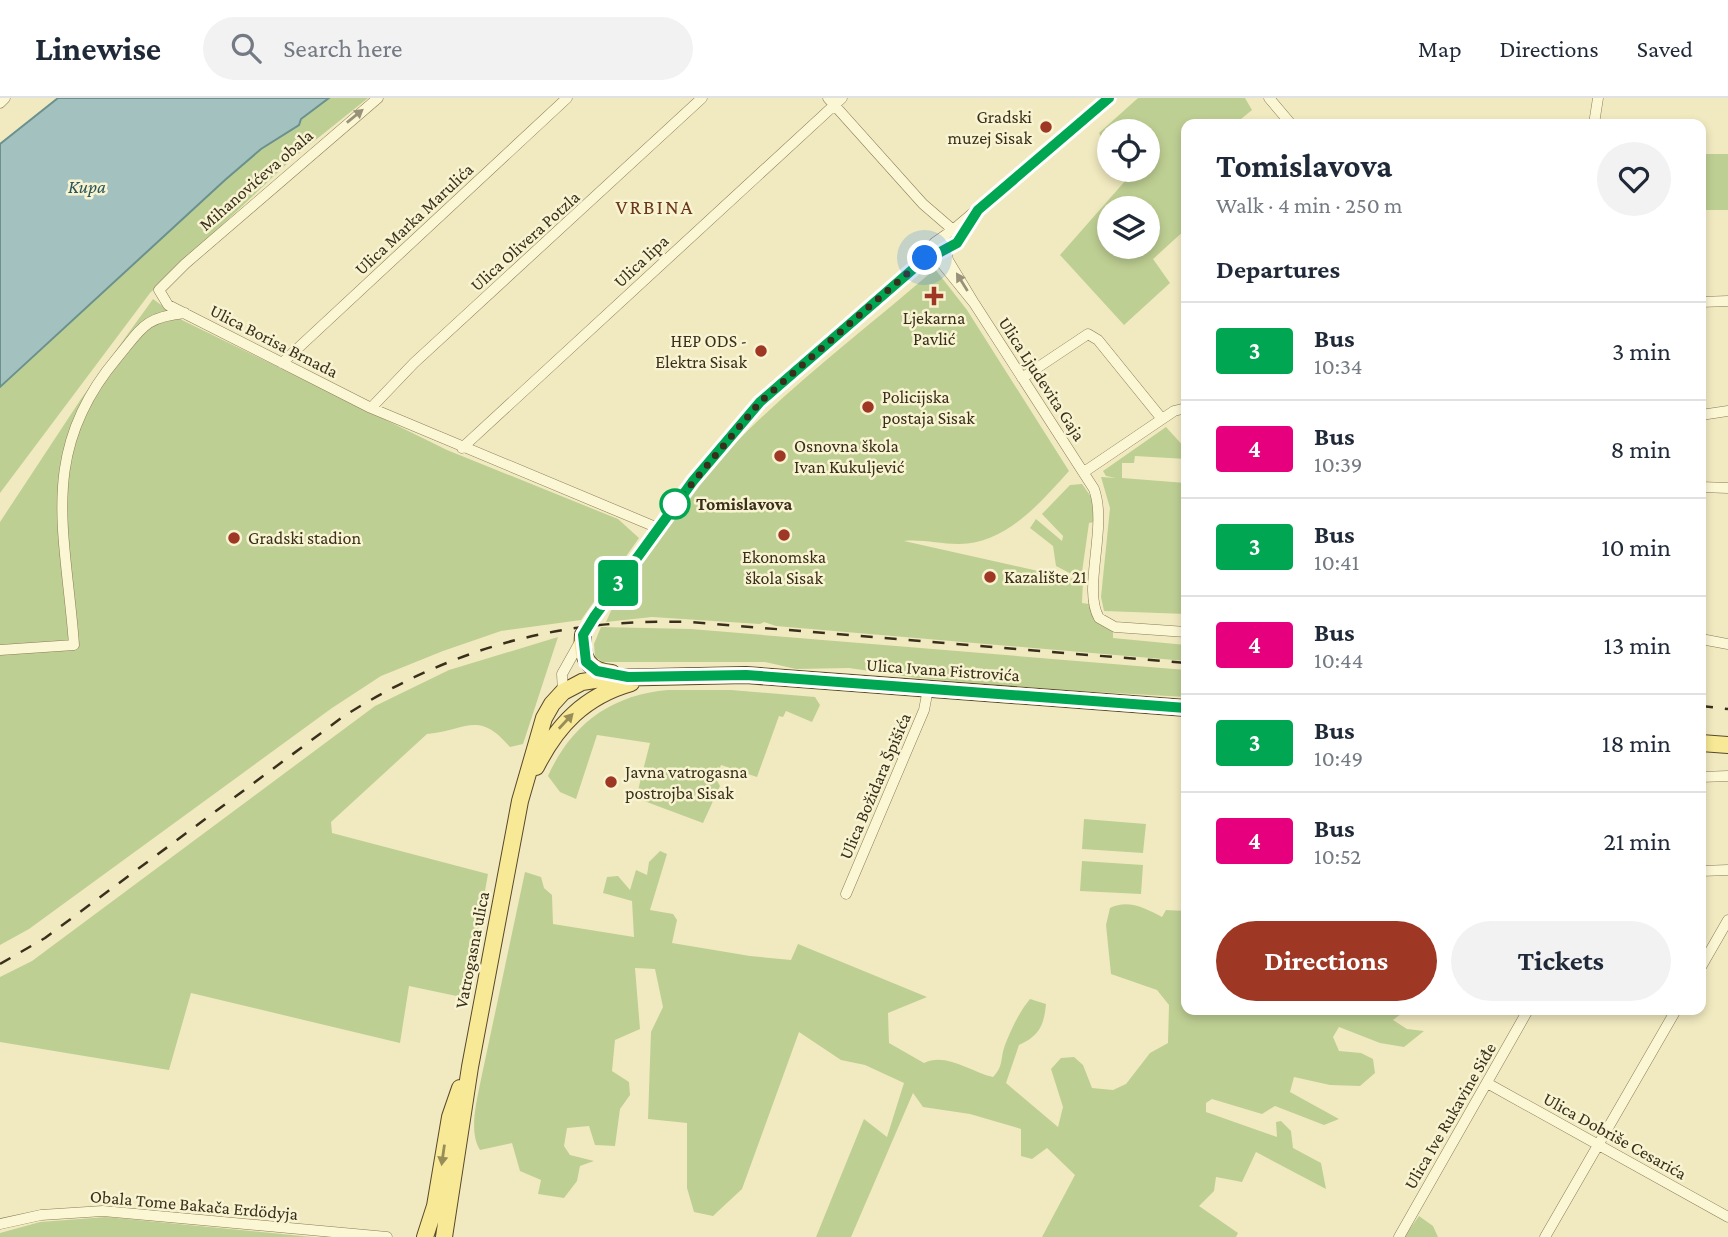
<!DOCTYPE html>
<html lang="en">
<head>
<meta charset="utf-8">
<style>
	:root { --surface:#fff; --page:#f2f2f3; --text:#1f2937; --muted:#747a83; --line:#e0e1e3; --accent:#9e3723 }
	body { margin:0; font-family:"Crimson Pro",serif; background:var(--page); color:var(--text); height:100vh; display:flex; flex-direction:column; font-size:26px; white-space:nowrap }
	* { box-sizing:border-box; margin:0 }
	p { font-size:23px; color:var(--muted) }
	.icon { flex:none; width:38px; height:38px; fill:none; stroke:currentColor; stroke-width:2; stroke-linecap:round; stroke-linejoin:round }
	.map { position:relative; flex:1; overflow:hidden }
	.drawer { position:absolute; left:1181px; top:21px; width:525px; height:896px; display:flex; flex-direction:column; background:var(--surface); border-radius:14px; box-shadow:0 4px 10px #0003 }
	.drawer>* { flex:none }
	.badge { padding:0 14px; border-radius:5px; font-size:24px; line-height:46px }
	.fabs { position:absolute; left:1097px; top:21px; display:grid; gap:14px }
	.fabs a { display:grid; place-items:center; width:63px; height:63px; border-radius:50%; background:var(--surface); box-shadow:0 4px 10px #0003; font-size:35px }
	.you { position:absolute; width:35px; height:35px; margin:-18px; border:5px solid #fff; border-radius:50%; background:#1a73e8; box-shadow:0 0 0 10px #1a73e833 }
	.map>.badge { position:absolute; translate:-50% -50%; box-shadow:0 0 0 4px #fff }
	h2 { padding:0 35px; font-size:26px; line-height:63px }
	.round { display:grid; place-items:center; flex:none; width:74px; height:74px; border-radius:37px; background:var(--page) }
	.headline { display:flex; align-items:center; justify-content:space-between; height:119px; padding:0 35px }
	h1 { font-size:33px; font-weight:700; line-height:52px }
	.button { display:flex; gap:14px; margin-top:auto; padding:14px 35px }
	.button a { flex:1; height:80px; border-radius:42px; background:var(--accent); color:#fff; font-size:28px; font-weight:700; line-height:80px; text-align:center }
	.button a+a { background:var(--page); color:var(--text) }
	ul { padding:0; list-style:none }
	li { display:flex; align-items:center; gap:21px; height:98px; padding:0 35px; border-top:2px solid var(--line) }
	li div { flex:1 }
	li b { display:block; font-size:26px }
	li em { font-style:normal }
	li .badge { min-width:77px; font-weight:700; text-align:center }
	header { display:flex; align-items:center; gap:42px; box-sizing:border-box; height:98px; padding:0 35px; background:var(--surface); border-bottom:2px solid var(--line) }
	header strong { font-size:33px }
	nav { display:flex; gap:38px; margin-inline-start:auto; font-size:24px }
	.search { width:490px; height:63px; background:var(--page); display:flex; align-items:center; gap:18px; box-sizing:border-box; padding:0 24px; border-radius:38px; color:var(--muted); font-size:26px }
	.map>svg:first-child { display:block }
	.green { fill:#becf93; fill-rule:evenodd }
	.water { fill:#a3c2bf; stroke:#6a918e; stroke-width:2 }
	.lines { fill:none; stroke-linecap:round; stroke-linejoin:round }
	.street-casing { stroke:#8b7b57; stroke-width:11 }
	.primary-casing { stroke:#58482b; stroke-width:18 }
	.street { stroke:#fbf6d4; stroke-width:10 }
	.primary { stroke:#f7e995; stroke-width:16 }
	.rail { stroke:#3a2f1c; stroke-width:2.5; stroke-dasharray:12 12; stroke-linecap:butt }
	.oneway { fill:#9a9278 }
	.oneway2 { fill:#988c58 }
	.line-casing { stroke:#fff; stroke-width:16 }
	.line { stroke:#00a651; stroke-width:10 }
	.walk { stroke:#3a2f1c; stroke-width:7; stroke-dasharray:0 12.6 }
	.poi-dot { fill:#9e3723; stroke:#f8f3d0; stroke-width:2.5 }
	.stop-dot { fill:#fff; stroke:#00a651; stroke-width:3.5 }
	.labels { text-anchor:middle; stroke-width:5; stroke-linejoin:round; paint-order:stroke }
	.poi-label { font-size:18px; fill:#3a2f1c; stroke:#f8f3d0; text-anchor:start }
	.street-label { font-size:18px; fill:#3a2f1c; stroke:#f8f3d0 }
	.stop-label { font-size:18px; font-weight:bold; fill:#3a2f1c; stroke:#f8f3d0; text-anchor:start }
	.water-label { font-size:19px; font-style:italic; fill:#2a555a; stroke:#f8f3d0 }
	.quarter-label { font-size:21px; letter-spacing:2px; fill:#693719; stroke:#f8f3d0 }
</style>
</head>
<body>
<header>
<strong>Linewise</strong>
<div class="search"><svg class="icon" aria-label="search" viewBox="0 0 24 24"><circle cx="10" cy="10" r="6"/><path d="M15 15l6 6"/></svg>Search here</div>
<nav><a>Map</a><a>Directions</a><a>Saved</a></nav>
</header>
<div class="map">
<svg width="1728" height="1139" viewBox="0 0 1728 1139">
	<rect width="100%" height="100%" fill="#f1eac0"/>
	<path class="green" d="M231 0H368L293 60 150 195 0 395V195Z
		M1138 0H1245L1252 12 1235 26H1186V131L1153 161 1170 185 1124 227 1060 157 1126 82 1120 72H1148V33H1110L1109 53 1099 35ZM1110 110H1148V149H1110Z
		M1704 56H1728V112H1704Z
		M935 171 967 212 1069 373C1040 405 1005 447 958 446 940 446 921 441 904 443L1083 483 1082 505 1089 506 1097 523 1113 533V540L1186 547V563L776 528 764 524 760 526 652 519 606 524 614 506C646 461 674 412 711 371 778 296 859 237 935 171Z
		M153 201 182 222 447 352 618 421 639 440 581 522 501 533 443 553 381 578 332 610 29 831 0 847V424L81 301Z
		M1166 329 1186 351V361L1135 358 1134 365H1122V380L1186 385V516L1104 513 1101 499 1110 410 1101 379 1116 380 1106 378 1103 373Z
		M1082 386 1094 403V424L1089 425 1081 481 1056 468 1053 448 1030 430 1036 421 1062 443 1063 438 1042 416 1070 387Z
		M601 529 691 531 1186 572V599L1059 592 917 580 849 570 796 571 765 564H603L595 559 594 546Z
		M558 539 523 646 510 649C478 612 468 632 427 636L331 724 332 735 488 776 466 900 409 888 400 945 191 895 169 972 0 944V879L32 863 375 608 449 572Z
		M668 592H731L815 599 820 607 812 624 786 613 783 619 779 618 757 679 721 667 716 681 720 688 703 725 636 700 650 645 597 637 576 701 560 694 548 678C571 627 610 597 668 592Z
		M1084 721 1146 726 1143 755 1082 751Z
		M660 753 667 756 650 812 673 816 677 822 672 845 750 858 791 862 798 846 927 899 888 915 889 945 924 965C946 954 971 974 993 979 1004 968 1000 960 1005 947 1011 932 1019 914 1030 901L1046 906C1044 928 1039 938 1019 947L1006 985 1058 1029 1063 1009 1051 971 1061 960 1074 959 1083 967 1092 990 1113 992 1126 986 1150 955 1168 945 1169 907 1157 892 1111 876 1106 827 1110 810C1128 801 1145 810 1162 819L1166 812 1186 813V912H1406L1393 922 1407 931 1424 933 1404 949 1380 945 1339 929 1333 939 1339 953 1361 955 1373 961 1375 975 1360 988 1330 987 1294 979 1290 994 1339 1021 1324 1027 1275 1008 1262 1016 1212 1001 1206 1005V1014L1277 1039 1276 1024 1281 1023 1291 1033 1293 1050 1321 1065 1326 1091 1256 1054 1242 1084 1216 1079 1214 1093 1199 1108 1238 1135 1236 1139H1042L1075 1077 1047 1050 1032 1061 1021 1058V1031L970 1016 923 1009 913 995 851 1139H816L864 1021 887 1039 904 985 865 967 841 962 799 934 742 1091 713 1118 694 1114 687 1090V1025L648 1021 651 934 663 909 655 871 635 870 640 931 615 942 612 973 629 984 630 997 620 1011 615 1048 595 1047 589 1028 567 1030 564 1048 570 1057 594 1063 580 1068 577 1083 564 1100 538 1096 541 1082 520 1073 512 1045 480 1052C469 1035 476 1006 480 986L525 774 541 779 544 790 552 797 553 826 634 839 632 803 603 795 607 779 618 778 630 792 636 772 647 777 649 764Z
		M1082 763 1143 767 1141 796 1080 793Z
		M1419 1118 1433 1128 1438 1139H1404Z
		M106 1119 312 1139H0V1135L40 1124Z"/>
	<path class="water" d="M58 0H329L301 21 299 27 261 51 225 82 0 289V46Z"/>
	<g class="lines">
		<g class="street-casing">
			<path id="street" d="M378 0 185 166 159 192 168 207 371 310 658 430
				M828 0 923 106 952 131
				M1269 0 1291 26
				M0 5 5 0
				M1594 26 1598 0
				M954 131 1109 0
				M954 131 959 135V143L941 156H933L934 145Z
				M924 164 936 158 974 205 948 162 946 152
				M1701 204 1728 203
				M974 205 1094 391C1108 430 1082 491 1099 520L1115 529 1186 534
				M282 265 567 0
				M1022 280 1088 236 1098 242 1162 321
				M371 310 414 265 702 0
				M1701 317 1728 313
				M462 350 842 0
				M1084 374 1174 313 1186 310
				M1701 389 1728 390
				M1701 541 1728 546
				M0 552 74 547C66 435 37 355 117 260 142 230 144 219 185 215
				M563 594 562 576 594 519 726 342 791 275 920 165 931 151
				M1701 679 1728 678
				M1701 773 1728 772
				M846 796 924 612 928 591
				M1701 869 1728 822
				M1487 985 1728 1119
				M0 1126 41 1117 103 1113 387 1139
				M1399 1139 1528 912
				M1545 1139 1676 912"/>
		</g>
		<g class="primary-casing">
			<path id="primary" d="M583 537C581 560 588 573 612 575
				M1701 645 1728 647
				M536 669C557 627 585 598 631 585
				M425 1139 435 1108 450 1019 460 990
				M444 1139 470 969 520 703 544 620 552 606 563 594 582 584 607 580 746 577 1186 610"/>
		</g>
		<use href="#street" class="street"/>
		<use href="#primary" class="primary"/>
		<path class="rail" d="M1701 608 1728 611
			M0 866 45 840 344 618C454 549 561 520 691 524L1186 565"/>
	</g>
	<defs><path id="oneway-solid" d="M-6-.8H1V-3.2L6.5 0L1 3.2V.8H-6Z" transform="scale(1.75)"/></defs>
	<g class="oneway">
		<use href="#oneway-solid" transform="translate(355 18) rotate(-39)"/>
		<use href="#oneway-solid" transform="translate(962 184) rotate(-122)"/>
	</g>
	<g class="oneway2">
		<use href="#oneway-solid" transform="translate(566 623) rotate(-47)"/>
		<use href="#oneway-solid" transform="translate(443 1057) rotate(98)"/>
	</g>
	<g class="lines">
		<g class="line-casing">
			<path id="line" d="M1109 0 978 112 957 145 920 165 760 304 693 383 594 519 583 537 586 564 597 573 628 579 746 577 1186 610"/>
		</g>
		<use href="#line" class="line"/>
		<path class="walk" d="M675 406 760 304 925 160"/>
	</g>
	<g class="poi-dot">
		<circle cx="1046" cy="29" r="7"/>
		<path d="M930.5 187.5h7v7h7v7h-7v7h-7v-7h-7v-7h7z"/>
		<circle cx="761" cy="253" r="7"/>
		<circle cx="868" cy="309" r="7"/>
		<circle cx="780" cy="358" r="7"/>
		<circle cx="784" cy="437" r="7"/>
		<circle cx="234" cy="440" r="7"/>
		<circle cx="990" cy="479" r="7"/>
		<circle cx="611" cy="684" r="7"/>
	</g>
	<circle class="stop-dot" cx="675" cy="406" r="14"/>
	<g class="labels">
		<g class="poi-label">
			<text x="1032" y="25" text-anchor="end">Gradski<tspan x="1032" dy="21">muzej Sisak</tspan></text>
			<text x="934" y="226" text-anchor="middle">Ljekarna<tspan x="934" dy="21">Pavlić</tspan></text>
			<text x="747" y="249" text-anchor="end">HEP ODS -<tspan x="747" dy="21">Elektra Sisak</tspan></text>
			<text x="882" y="305">Policijska<tspan x="882" dy="21">postaja Sisak</tspan></text>
			<text x="794" y="354">Osnovna škola<tspan x="794" dy="21">Ivan Kukuljević</tspan></text>
			<text x="248" y="446">Gradski stadion</text>
			<text x="784" y="465" text-anchor="middle">Ekonomska<tspan x="784" dy="21">škola Sisak</tspan></text>
			<text x="1004" y="485">Kazalište 21</text>
			<text x="625" y="680">Javna vatrogasna<tspan x="625" dy="21">postrojba Sisak</tspan></text>
		</g>
		<g class="street-label">
			<text transform="translate(256 82) rotate(-41)" y="6">Mihanovićeva obala</text>
			<text transform="translate(414 121) rotate(-43)" y="6">Ulica Marka Marulića</text>
			<text transform="translate(525 143) rotate(-42)" y="6">Ulica Olivera Potzla</text>
			<text transform="translate(641 163) rotate(-43)" y="6">Ulica lipa</text>
			<text transform="translate(274 243) rotate(27)" y="6">Ulica Borisa Brnada</text>
			<text transform="translate(1042 281) rotate(57)" y="6">Ulica Ljudevita Gaja</text>
			<text transform="translate(943 572) rotate(4)" y="6">Ulica Ivana Fistrovića</text>
			<text transform="translate(875 688) rotate(-67)" y="6">Ulica Božidara Špišića</text>
			<text transform="translate(472 852) rotate(-79)" y="6">Vatrogasna ulica</text>
			<text transform="translate(1450 1018) rotate(-60)" y="6">Ulica Ive Rukavine Siđe</text>
			<text transform="translate(1615 1038) rotate(29)" y="6">Ulica Dobriše Cesarića</text>
			<text transform="translate(194 1107) rotate(5)" y="6">Obala Tome Bakača Erdödyja</text>
		</g>
		<g class="stop-label">
			<text x="696" y="412">Tomislavova</text>
		</g>
		<g class="water-label">
			<text x="87" y="95">Kupa</text>
		</g>
		<g class="quarter-label">
			<text x="655" y="116">VRBINA</text>
		</g>
	</g>
</svg>
<div class="fabs">
<a><svg class="icon" aria-label="locate" viewBox="0 0 24 24"><circle cx="12" cy="12" r="6"/><path d="M12 2v4M12 18v4M2 12h4M18 12h4"/></svg></a>
<a><svg class="icon" aria-label="layers" viewBox="0 0 24 24"><path d="M12 4l9 5-9 5-9-5zM3 14l9 5 9-5"/></svg></a>
</div>
<div class="you" style="left:925px;top:160px"></div>
<b class="badge" style="left:618px;top:485px;background:#00a651;color:#fff">3</b>
<section class="drawer">
<div class="headline"><div><h1>Tomislavova</h1><p>Walk · 4 min · 250 m</p></div><a class="round"><svg class="icon" aria-label="heart" viewBox="0 0 24 24"><path d="M12 20l-8-8c-3-5 5-10 8-4 3-6 11-1 8 4z"/></svg></a></div>
<h2>Departures</h2>
<ul>
<li><span class="badge" style="background:#00a651;color:#fff">3</span><div><b>Bus</b><p>10:34</p></div><em>3 min</em></li>
<li><span class="badge" style="background:#e6007e;color:#fff">4</span><div><b>Bus</b><p>10:39</p></div><em>8 min</em></li>
<li><span class="badge" style="background:#00a651;color:#fff">3</span><div><b>Bus</b><p>10:41</p></div><em>10 min</em></li>
<li><span class="badge" style="background:#e6007e;color:#fff">4</span><div><b>Bus</b><p>10:44</p></div><em>13 min</em></li>
<li><span class="badge" style="background:#00a651;color:#fff">3</span><div><b>Bus</b><p>10:49</p></div><em>18 min</em></li>
<li><span class="badge" style="background:#e6007e;color:#fff">4</span><div><b>Bus</b><p>10:52</p></div><em>21 min</em></li>
</ul>
<div class="button"><a>Directions</a><a>Tickets</a></div>
</section>
</div>
</body>
</html>
